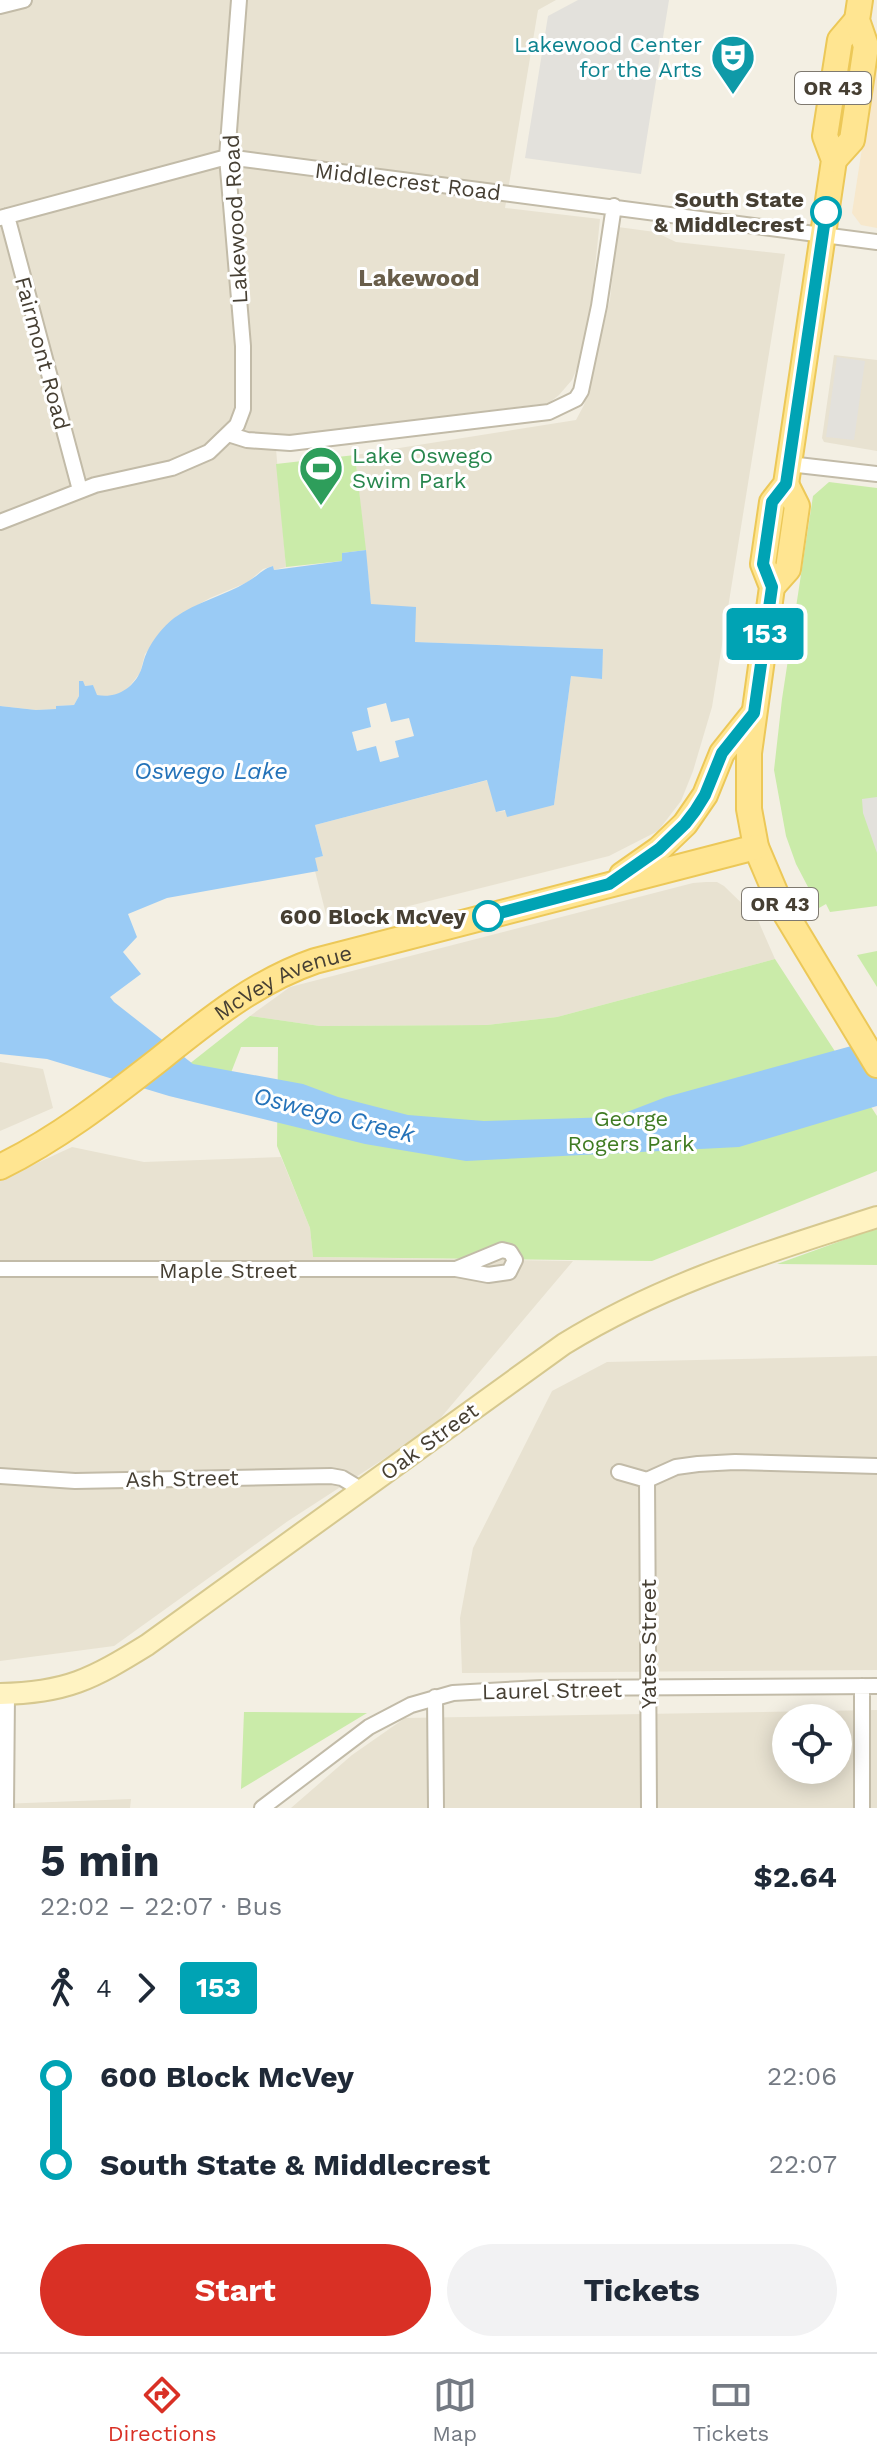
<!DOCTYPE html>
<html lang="en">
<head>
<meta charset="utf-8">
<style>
	:root { --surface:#fff; --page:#f2f2f3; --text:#1f2937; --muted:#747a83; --line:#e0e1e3; --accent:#d93025 }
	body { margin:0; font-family:"Work Sans",sans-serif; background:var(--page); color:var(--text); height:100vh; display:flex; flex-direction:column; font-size:30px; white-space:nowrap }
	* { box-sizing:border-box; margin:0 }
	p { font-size:26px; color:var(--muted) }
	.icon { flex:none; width:44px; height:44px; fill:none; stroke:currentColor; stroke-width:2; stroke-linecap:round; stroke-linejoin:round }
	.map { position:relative; height:1808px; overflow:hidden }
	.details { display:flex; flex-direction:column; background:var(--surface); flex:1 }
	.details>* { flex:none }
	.badge { padding:0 16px; border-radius:6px; font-size:28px; line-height:52px }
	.buttons { position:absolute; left:772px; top:1704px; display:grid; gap:16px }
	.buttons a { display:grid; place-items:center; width:80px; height:80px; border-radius:50%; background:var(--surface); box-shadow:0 4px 20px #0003; font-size:40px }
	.map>.badge { position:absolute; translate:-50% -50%; box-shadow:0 0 0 4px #fff }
	.legs { display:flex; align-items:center; gap:12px; height:88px; padding:0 40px; font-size:26px }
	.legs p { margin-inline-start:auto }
	.head { display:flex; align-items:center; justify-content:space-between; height:136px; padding:0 40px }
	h1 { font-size:44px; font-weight:700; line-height:60px }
	.primary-button { display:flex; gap:16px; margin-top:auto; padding:16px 40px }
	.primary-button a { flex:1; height:92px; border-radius:48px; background:var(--accent); color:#fff; font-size:32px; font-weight:700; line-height:92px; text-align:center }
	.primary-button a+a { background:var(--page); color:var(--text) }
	ul { padding:0 40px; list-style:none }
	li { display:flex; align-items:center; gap:28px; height:88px; font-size:30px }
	li i { display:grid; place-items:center; width:12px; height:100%; margin:0 10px; background:currentColor }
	li i::after { content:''; width:20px; height:20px; margin:-10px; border:6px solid; border-radius:50%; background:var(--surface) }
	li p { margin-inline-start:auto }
	li:first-child i { background:linear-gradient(#0000 50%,currentColor 0) }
	li:last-child i { background:linear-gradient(currentColor 50%,#0000 0) }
	.dock { display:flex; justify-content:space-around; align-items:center; height:112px; border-top:2px solid var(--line); background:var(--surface); font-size:22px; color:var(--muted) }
	.dock a { display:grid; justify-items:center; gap:4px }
	.dock .active { color:var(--accent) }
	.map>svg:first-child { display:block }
	.residential { fill:#e8e2d1; fill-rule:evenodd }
	.commercial { fill:#f7e8cc }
	.green { fill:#caeba9 }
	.parking { fill:#e3e1dc }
	.water { fill:#9acbf5 }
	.pier { fill:#f3efe3 }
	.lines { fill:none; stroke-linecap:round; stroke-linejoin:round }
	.street-casing { stroke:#c2bba8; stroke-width:18 }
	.secondary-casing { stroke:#d6c88f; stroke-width:24 }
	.primary-casing { stroke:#ecc858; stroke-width:28 }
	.street { stroke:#fff; stroke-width:14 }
	.secondary { stroke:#fff3c2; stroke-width:20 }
	.primary { stroke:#ffe591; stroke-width:24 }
	.line-1-casing { stroke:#fff; stroke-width:18 }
	.line-1 { stroke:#00a3b4; stroke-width:12 }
	.stop-1-dot { fill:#fff; stroke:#00a3b4; stroke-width:4 }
	.labels { text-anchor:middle; stroke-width:6; stroke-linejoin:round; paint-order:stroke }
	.shield { fill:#fff; stroke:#7e7970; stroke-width:2 }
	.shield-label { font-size:20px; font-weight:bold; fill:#463f33 }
	.culture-label { font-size:22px; fill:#0d838f; stroke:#fff; text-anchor:end }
	.street-label { font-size:22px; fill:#463f33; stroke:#fff }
	.stop-label { font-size:22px; font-weight:bold; fill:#463f33; stroke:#fff; text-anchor:end }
	.leisure-label { font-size:22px; fill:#27864d; stroke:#fff; text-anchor:start }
	.park-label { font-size:22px; fill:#3f7b22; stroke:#fff }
	.neighbourhood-label { font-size:24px; font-weight:bold; fill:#695e4a; stroke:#fff }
	.water-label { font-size:24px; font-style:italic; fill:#2573b9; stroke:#fff }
</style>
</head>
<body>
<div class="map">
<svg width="877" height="1808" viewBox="0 0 877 1808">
	<rect width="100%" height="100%" fill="#f3efe3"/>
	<path class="residential" d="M0 0H556L538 10 505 208 600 219 592 297 581 359 572 380 559 395 549 403 275 437 286 567 274 570 273 566 263 569 248 582 210 598 174 618 145 654 140 673 125 692 106 697 96 695 93 685 84 686 79 681V696L74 705 56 706V709L36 710 0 706Z
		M618 227 655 232 676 242 785 254 712 707 693 771 681 801 658 831 609 856 329 926 315 871 317 870 314 858 323 856 315 825 488 780 497 812 554 805 571 675 601 679 603 649 415 642 371 604 355 455 576 420 584 405 610 299Z
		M834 355 877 360V451L824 442 822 438Z
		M706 882H717L724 886 757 918 775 959 557 1017 487 1025 320 1026 250 1016 290 987 693 883Z
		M0 1062 43 1069 53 1108 0 1131Z
		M72 1147 144 1162 281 1157 310 1228 313 1257 573 1261 433 1427 288 1521 114 1646 0 1661V1180Z
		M877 1356V1670L462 1673 460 1618 473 1548 552 1391 607 1362Z
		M877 1710V1808H291L352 1755 405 1718ZM786 1718H838V1770H786Z
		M131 1799 130 1808H0V1804Z"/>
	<path class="commercial" d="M877 51V228L861 225 852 213Z"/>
	<path class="green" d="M355 455 366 550 342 553V561L286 567 276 464Z
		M829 482 877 488V906L830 912 826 904 819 908 796 864 786 836 774 770 782 699 813 496Z
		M877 951V987L857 955Z
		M775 959 877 1116V1171L652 1261 313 1257 310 1228 277 1146 278 1047H241L225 1088 174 1076 250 1016 320 1026 487 1025 557 1017Z
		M877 1228V1265L777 1264Z
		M244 1712 367 1713 241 1789Z"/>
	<path class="parking" d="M578 0H669L641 174 525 158 548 16Z
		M837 357 865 361 854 440 826 437Z
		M877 797V853L863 813 862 799Z"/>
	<path class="water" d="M366 550 371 604 416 607 415 642 603 649 602 679 571 676 554 805 507 817 505 810 496 812 487 780 315 825 323 856 315 858 318 871 167 898 128 914 137 937 123 952 141 974 110 997 114 1002 193 1064 303 1084 338 1097 408 1115 484 1121 614 1117 666 1097 877 1039V1106L739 1147 466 1161 365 1144 169 1096 47 1059 0 1054V706L36 710 56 709V706L74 705 79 696V681H83L85 686 93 685 97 695C116 699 134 688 141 670 143 664 144 658 147 652 153 639 163 627 174 618 196 602 224 596 247 582 257 577 262 569 273 566L274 570 342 561V553Z"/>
	<path class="pier" d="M386 703 391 722 409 718 414 736 395 741 399 757 380 762 376 746 357 751 352 732 371 727 367 708Z"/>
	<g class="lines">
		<g class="street-casing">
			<path id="street" d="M0 6 24 0
				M7 216 80 490
				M0 218 227 157 877 242
				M228 434 247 440 290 443 549 412 576 399 581 391 599 306 614 206
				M789 464 877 474
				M0 522 95 485 172 468 209 452 237 425 243 409V346L227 157 239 0
				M0 1269H456L488 1275 509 1272 515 1260 510 1252 502 1250 456 1269
				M619 1472 647 1480 676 1467 698 1464 735 1462 877 1466
				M0 1476 75 1481 331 1476 342 1478 362 1490
				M647 1480 649 1808
				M862 1686V1808
				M435 1697 436 1808
				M6 1808 7 1694
				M262 1808 369 1727 411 1705 453 1693 541 1688 877 1686"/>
		</g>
		<g class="secondary-casing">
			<path id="secondary" d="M0 1694C66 1693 92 1679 147 1645L564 1344C665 1282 765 1253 877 1217"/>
		</g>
		<g class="primary-casing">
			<g id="primary">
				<path d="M857 20 840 40 825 136 834 160 786 484 772 502 763 564 772 587 749 753V809L756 847 781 906 877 1065"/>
				<path d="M834 160 852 140 866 46 857 20 860 0"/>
				<path d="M772 587 788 569 797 506 786 484"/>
				<path d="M622 875 659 849 685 824 705 795 722 753 754 713"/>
				<path id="s1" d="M0 1167C57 1139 106 1101 156 1062 206 1022 254 982 315 961L756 847"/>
			</g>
		</g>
		<use href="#street" class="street"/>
		<use href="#secondary" class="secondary"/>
		<use href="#primary" class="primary"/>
	</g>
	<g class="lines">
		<g class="line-1-casing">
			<path id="line-1" d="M488 916 609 884 659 849 685 824 695 811 705 795 722 753 754 713 772 587 763 564 772 502 786 484 826 212"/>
		</g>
		<use href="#line-1" class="line-1"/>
	</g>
	<defs>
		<g id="theatre-pin" transform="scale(2.3)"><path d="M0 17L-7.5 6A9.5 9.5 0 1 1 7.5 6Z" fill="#0f9aa8" stroke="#fff"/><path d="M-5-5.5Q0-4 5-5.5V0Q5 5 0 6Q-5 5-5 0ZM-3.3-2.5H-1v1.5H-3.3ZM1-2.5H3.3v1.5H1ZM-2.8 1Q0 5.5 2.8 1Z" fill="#fff"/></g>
		<g id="stadium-pin" transform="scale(2.3)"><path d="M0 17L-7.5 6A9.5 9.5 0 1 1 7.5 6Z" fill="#2e9e5b" stroke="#fff"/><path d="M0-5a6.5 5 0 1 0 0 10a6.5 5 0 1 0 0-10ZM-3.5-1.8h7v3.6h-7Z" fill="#fff"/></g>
	</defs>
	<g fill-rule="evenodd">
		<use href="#theatre-pin" x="733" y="57"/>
		<use href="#stadium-pin" x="321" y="468"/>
	</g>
	<g class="stop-1-dot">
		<circle cx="826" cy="212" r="14"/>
		<circle cx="488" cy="916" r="14"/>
	</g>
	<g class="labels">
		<g class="shield">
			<rect x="795" y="72" width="76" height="32" rx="6"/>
			<rect x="742" y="888" width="76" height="32" rx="6"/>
		</g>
		<g class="shield-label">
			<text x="833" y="95">OR 43</text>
			<text x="780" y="911">OR 43</text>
		</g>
		<g class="culture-label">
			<text x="702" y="52">Lakewood Center<tspan x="702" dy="25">for the Arts</tspan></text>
		</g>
		<g class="street-label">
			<text transform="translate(408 181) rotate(7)" y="8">Middlecrest Road</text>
			<text transform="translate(235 219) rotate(-93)" y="8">Lakewood Road</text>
			<text transform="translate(43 353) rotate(75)" y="8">Fairmont Road</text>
			<text dy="8" stroke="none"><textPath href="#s1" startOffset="340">McVey Avenue</textPath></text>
			<text x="228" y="1278">Maple Street</text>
			<text transform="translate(429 1441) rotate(-36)" y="8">Oak Street</text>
			<text transform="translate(182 1478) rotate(-1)" y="8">Ash Street</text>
			<text transform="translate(648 1644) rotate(-90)" y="8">Yates Street</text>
			<text transform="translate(552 1690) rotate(-1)" y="8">Laurel Street</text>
		</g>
		<g class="stop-label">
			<text x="804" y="207">South State<tspan x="804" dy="25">&amp; Middlecrest</tspan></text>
			<text x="466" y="924">600 Block McVey</text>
		</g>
		<g class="leisure-label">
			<text x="352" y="463">Lake Oswego<tspan x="352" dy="25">Swim Park</tspan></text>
		</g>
		<g class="park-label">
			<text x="631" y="1126">George<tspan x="631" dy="25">Rogers Park</tspan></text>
		</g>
		<g class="neighbourhood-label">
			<text x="419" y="286">Lakewood</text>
		</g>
		<g class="water-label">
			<text x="211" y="779">Oswego Lake</text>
			<text transform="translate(334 1115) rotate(14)" y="8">Oswego Creek</text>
		</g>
	</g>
</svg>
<div class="buttons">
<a><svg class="icon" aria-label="locate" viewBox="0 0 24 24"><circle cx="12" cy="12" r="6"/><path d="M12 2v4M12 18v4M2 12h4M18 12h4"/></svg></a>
</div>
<b class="badge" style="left:765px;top:634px;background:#00a3b4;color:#fff">153</b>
</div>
<section class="details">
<div class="head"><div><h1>5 min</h1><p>22:02 – 22:07 · Bus</p></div><b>$2.64</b></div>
<div class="legs"><svg class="icon" aria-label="walk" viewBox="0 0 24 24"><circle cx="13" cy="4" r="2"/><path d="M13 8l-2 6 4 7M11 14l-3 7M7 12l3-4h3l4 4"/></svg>4<svg class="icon" aria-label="forward" viewBox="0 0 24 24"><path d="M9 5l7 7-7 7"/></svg><b class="badge" style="background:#00a3b4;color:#fff">153</b></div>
<ul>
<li><i style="color:#00a3b4"></i><b>600 Block McVey</b><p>22:06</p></li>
<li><i style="color:#00a3b4"></i><b>South State &amp; Middlecrest</b><p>22:07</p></li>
</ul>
<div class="primary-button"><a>Start</a><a>Tickets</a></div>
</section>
<nav class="dock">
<a class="active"><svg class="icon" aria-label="directions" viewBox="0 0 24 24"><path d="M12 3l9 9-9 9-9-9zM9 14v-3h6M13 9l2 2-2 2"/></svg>Directions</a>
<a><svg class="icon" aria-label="map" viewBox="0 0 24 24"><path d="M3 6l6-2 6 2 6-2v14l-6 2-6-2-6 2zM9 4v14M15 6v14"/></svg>Map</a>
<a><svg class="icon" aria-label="tickets" viewBox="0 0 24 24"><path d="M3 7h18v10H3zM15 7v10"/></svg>Tickets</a>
</nav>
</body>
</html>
